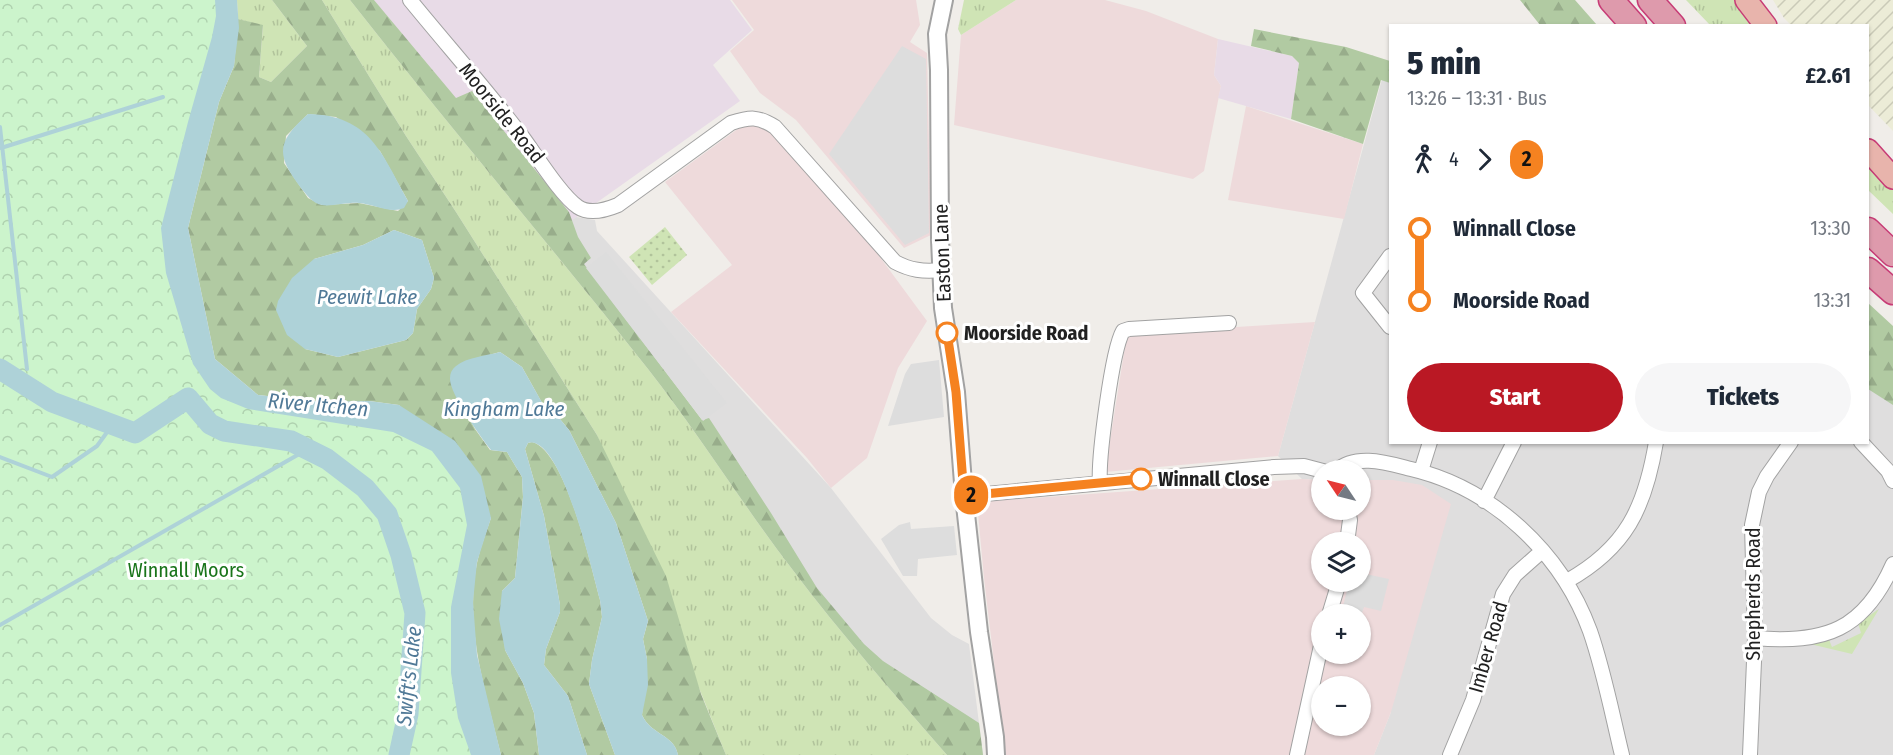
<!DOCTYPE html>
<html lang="en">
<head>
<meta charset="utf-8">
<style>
	:root { --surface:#fff; --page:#f6f6f7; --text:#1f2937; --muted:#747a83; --accent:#ba1824 }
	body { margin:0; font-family:"Fira Sans Condensed",sans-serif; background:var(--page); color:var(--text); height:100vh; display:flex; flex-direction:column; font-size:22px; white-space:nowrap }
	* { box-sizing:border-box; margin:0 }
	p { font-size:20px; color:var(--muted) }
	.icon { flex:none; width:33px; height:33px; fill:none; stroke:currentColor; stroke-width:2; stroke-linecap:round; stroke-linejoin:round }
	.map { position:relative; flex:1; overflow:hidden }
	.details { position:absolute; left:1389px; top:24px; width:480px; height:420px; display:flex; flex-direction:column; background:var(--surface); border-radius:0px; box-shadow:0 2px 4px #0004 }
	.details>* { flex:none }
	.badge { padding:0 12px; border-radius:20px; font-size:21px; line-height:39px }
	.needle { width:39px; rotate:305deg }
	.buttons { position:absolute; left:1311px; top:460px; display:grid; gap:12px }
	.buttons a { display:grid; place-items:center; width:60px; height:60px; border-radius:50%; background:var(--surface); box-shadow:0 2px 4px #0004; font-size:30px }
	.map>.badge { position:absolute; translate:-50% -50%; box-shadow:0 0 0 3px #fff }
	.legs { display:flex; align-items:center; gap:9px; height:66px; padding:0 18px; font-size:20px }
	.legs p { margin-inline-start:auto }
	.overview { display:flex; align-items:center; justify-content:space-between; height:102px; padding:0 18px }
	h1 { font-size:33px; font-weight:800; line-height:45px }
	.action { display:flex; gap:12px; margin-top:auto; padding:12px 18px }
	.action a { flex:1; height:69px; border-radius:36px; background:var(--accent); color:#fff; font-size:24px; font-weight:800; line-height:69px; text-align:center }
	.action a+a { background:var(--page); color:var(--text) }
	ul { padding:0 18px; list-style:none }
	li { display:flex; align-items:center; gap:21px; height:72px; font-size:22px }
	li i { display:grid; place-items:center; width:9px; height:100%; margin:0 8px; background:currentColor }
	li i::after { content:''; width:15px; height:15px; margin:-8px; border:4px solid; border-radius:50%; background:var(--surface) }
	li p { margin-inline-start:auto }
	li:first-child i { background:linear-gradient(#0000 50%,currentColor 0) }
	li:last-child i { background:linear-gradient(currentColor 50%,#0000 0) }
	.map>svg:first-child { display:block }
	.residential { fill:#dfdede }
	.commercial { fill:#eedadb; fill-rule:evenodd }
	.industrial { fill:#e8dbe7 }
	.farmland { fill:url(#farmland-furrows) }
	.grass { fill:url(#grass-tufts) }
	.forest { fill:url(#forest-firs); fill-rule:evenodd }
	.park { fill:url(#park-crowns) }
	.garden { fill:url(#garden-dots) }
	.parking { fill:#ddd }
	.water { fill:#aed2d8 }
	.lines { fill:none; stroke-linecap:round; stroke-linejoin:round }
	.stream { stroke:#aed2d8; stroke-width:4 }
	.river { stroke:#aed2d8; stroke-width:21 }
	.minor-casing { stroke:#a2a2a2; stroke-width:16 }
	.tertiary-casing { stroke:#a2a2a2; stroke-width:20 }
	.trunk-casing { stroke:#c73c76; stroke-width:24 }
	.motorway-casing { stroke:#c73c76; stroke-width:27 }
	.minor { stroke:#fff; stroke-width:14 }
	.tertiary { stroke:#fff; stroke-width:16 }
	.trunk { stroke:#e8b4ac; stroke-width:21 }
	.motorway { stroke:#de9aac; stroke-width:24 }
	.line-1-casing { stroke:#fff; stroke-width:14 }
	.line-1 { stroke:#f58220; stroke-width:9 }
	.stop-1-dot { fill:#fff; stroke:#f58220; stroke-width:3 }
	.labels { text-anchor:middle; stroke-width:6; stroke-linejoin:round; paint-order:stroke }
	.street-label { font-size:20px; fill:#212121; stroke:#fff }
	.stop-label { font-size:20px; font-weight:bold; fill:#212121; stroke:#fff; text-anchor:start }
	.park-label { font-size:20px; fill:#19741a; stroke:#fff }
	.water-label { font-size:21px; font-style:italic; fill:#507997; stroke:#fff }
</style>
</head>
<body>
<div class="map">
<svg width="1893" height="755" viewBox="0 0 1893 755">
	<defs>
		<pattern id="farmland-furrows" width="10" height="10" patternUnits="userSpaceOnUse" patternTransform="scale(1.5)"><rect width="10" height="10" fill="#ececd7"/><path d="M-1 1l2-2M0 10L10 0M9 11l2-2" fill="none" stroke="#cacab8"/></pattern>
		<pattern id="grass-tufts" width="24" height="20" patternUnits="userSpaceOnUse" patternTransform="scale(1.5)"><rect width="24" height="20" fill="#cfe4b5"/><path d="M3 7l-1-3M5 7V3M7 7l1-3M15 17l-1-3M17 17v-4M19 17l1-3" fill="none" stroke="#b1c39b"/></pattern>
		<pattern id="forest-firs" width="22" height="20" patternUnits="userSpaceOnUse" patternTransform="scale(1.5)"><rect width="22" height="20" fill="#b1caa2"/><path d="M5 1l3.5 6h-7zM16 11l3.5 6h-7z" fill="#98ad8b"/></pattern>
		<pattern id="park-crowns" width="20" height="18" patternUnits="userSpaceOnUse" patternTransform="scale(1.5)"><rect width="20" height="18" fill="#ccf4cc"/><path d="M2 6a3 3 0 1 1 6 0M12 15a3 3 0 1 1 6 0" fill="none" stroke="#afd1af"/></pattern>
		<pattern id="garden-dots" width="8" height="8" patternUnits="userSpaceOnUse" patternTransform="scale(1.5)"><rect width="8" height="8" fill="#cfe4b5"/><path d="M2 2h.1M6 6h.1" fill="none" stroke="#b1c39b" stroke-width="1.8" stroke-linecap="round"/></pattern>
	</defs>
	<rect width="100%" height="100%" fill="#f0ede9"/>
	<path class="residential" d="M1382 79 1390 83V442H1868V341L1893 360V755H1374L1391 712 1393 480H1361L1360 471H1322L1321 480 1302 479 1278 456Z
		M576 217 595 220 597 231 831 488 931 618 952 635 969 644 983 755H950L797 565 703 421 586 268 551 235Z"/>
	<path class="commercial" d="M732 0H916L920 25 910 42 927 53 931 235 904 248 796 120 760 93 730 51 754 30Z
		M1016 0H1105L1146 11 1218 39 1214 75 1221 86 1204 171 1193 179 954 125 961 35Z
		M1246 106 1363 144 1344 219 1228 200Z
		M753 125 770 131 874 249 927 321 898 368 867 458 831 488 807 458 671 312 732 265 665 182 739 128Z
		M1315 322 1278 456 1105 472 1127 334Z
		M1302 479 1321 480 1322 510H1360L1361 480H1393L1422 485 1451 504 1391 712 1374 755H1005L984 578 977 502ZM1322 543H1360V582H1322ZM1322 615H1360V654H1322ZM1322 687H1360V726H1322Z"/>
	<path class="industrial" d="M374 0H730L752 30 713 65 740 101 551 235Z
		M1218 39 1292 56 1299 63 1291 119 1218 98 1221 86 1214 75Z"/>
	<path class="farmland" d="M1773 0H1893V131L1868 105V26L1791 25 1784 18Z"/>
	<path class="grass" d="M237 0H272L307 46 271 82 259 77 263 26 238 19Z
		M322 0H350C448 125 550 245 648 369 699 434 742 504 792 569 841 634 894 694 947 755H726L597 435 456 212 406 136Z
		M964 0H1016L961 35 958 29Z
		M1686 0H1734L1753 25H1710Z
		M1868 160 1893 187V214L1868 190Z
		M1879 609 1852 654 1810 644 1828 637 1832 647 1861 633 1858 623Z"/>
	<path class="forest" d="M272 0H322L406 136 456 212 597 435 666 576 701 694 726 755H678C674 734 652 736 642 715L647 659 643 639 648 621 616 523 569 430 555 413 545 408 522 367 500 352 489 355 467 414 475 429 490 450 507 452 522 477 523 497 515 578 502 591 505 650 523 683 534 713 539 755H501C486 692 464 628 477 563 480 548 486 533 491 518L399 405 369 401 324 402 258 395 215 359 188 228 219 102 234 66 238 19 263 25 259 77 271 82 307 46ZM308 114 336 117 380 151 408 201 398 211 359 203 322 205 308 198 284 163 286 136ZM394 230 422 240 434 278 431 289 417 309 413 333 406 340 338 357 305 349 314 259 363 245Z
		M350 0H374L456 98 472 91 569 212 578 237 591 258 584 264 702 420 709 418 771 513 817 588 864 644 883 661 979 723 983 755H947C894 694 841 634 792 569 742 504 699 434 648 369 550 245 448 125 350 0Z
		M1520 0H1575L1597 25H1540Z
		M1254 29 1346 47 1390 61V83L1381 80 1363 144 1291 119 1299 63 1292 56 1251 46Z
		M1868 303 1893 326V405L1868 389Z
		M532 442C566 451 591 567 600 600L602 617 592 660 589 684 615 755H587L568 696 544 665 546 649 560 612V605L544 516 525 449 528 443Z"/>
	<path class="park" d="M0 0H227L179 227 211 362 255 399 427 432 479 516 464 577 485 755H0Z"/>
	<path class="garden" d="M665 227 687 255 652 285 629 257Z"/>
	<path class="parking" d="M902 46 926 59 929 233 905 245 829 154Z
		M606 252 727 403 703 421 586 268Z
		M939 360 944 417 888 426 905 374 911 364Z
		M910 522 911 529 954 526 957 555 918 559 917 576H903L881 539 899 525Z
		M1361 573 1389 579 1381 611 1364 607 1361 616 1341 615 1349 582H1360Z"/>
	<path class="water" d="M215 0H237L239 28 234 66 219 102 188 228 215 359 258 395 324 402 369 401 399 405 455 441 481 476 491 518 477 562 473 602 477 655 501 755H471L458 718 451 673V607L467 525 460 488 432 451 393 432 248 409 221 398 210 389 193 364 166 273 161 228 188 122 212 37 216 16Z
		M308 114C370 115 382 154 408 201L404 208C390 214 374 204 359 203 349 202 329 207 322 205 313 204 306 194 301 188 275 154 277 142 308 114Z
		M394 230 422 240 434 278 431 289 417 309 413 333 406 340 338 357 305 349 287 335 276 310 278 301 292 278 314 259 363 245Z
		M500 352 522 367 545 408 555 413 569 430 616 523 648 621 643 639 647 659 648 685 642 715C652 736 674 734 678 755H615L589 684 592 660 602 617 600 600C593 575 561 433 528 443L525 449 544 516 560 605V612L546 649 544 665 568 696 587 755H539L534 713 523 683 505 650 499 619 502 591 515 578 523 497 522 477 507 452 491 450C480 436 449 393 450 378 450 373 452 369 456 366 467 357 486 356 500 352Z"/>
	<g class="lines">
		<path class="stream" d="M0 127 27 369
			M1 148 163 97
			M29 382 30 388
			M0 457 52 477 97 446 113 424
			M0 625 308 449"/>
		<path class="river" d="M0 369 52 402 135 433 188 398 210 424 224 431 291 441 327 459 365 488 387 514 401 555 415 613 408 714 399 755"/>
		<g class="minor-casing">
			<path id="minor" d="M410 0C446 44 484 87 518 131 533 150 560 195 578 207 590 215 606 210 618 205L731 123C750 117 758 116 775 127L895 262C910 270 923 272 941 270
				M1390 256 1363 293 1390 327
				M1861 442 1888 471 1893 481
				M1336 471C1356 453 1387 463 1411 469 1492 488 1561 552 1590 631 1604 671 1612 714 1622 755
				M1421 471 1430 442
				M1100 483C1098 459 1112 350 1123 331L1129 329 1229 323
				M964 496 1274 467 1304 466 1323 471
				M1484 501 1514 442
				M1347 543 1350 520 1348 510
				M1567 581C1626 548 1645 508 1656 442
				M1329 615 1339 582
				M1755 638C1825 644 1864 630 1893 564
				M1297 755 1322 641
				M1450 755 1473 700 1503 594 1515 575 1542 551
				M1750 755 1755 638 1752 525 1759 492 1767 476 1791 442"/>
		</g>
		<g class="tertiary-casing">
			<path id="tertiary" d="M944 0 937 34 939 70 940 239 943 308 956 392 964 496 979 632 995 737 996 755"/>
		</g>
		<g class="trunk-casing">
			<path id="trunk" d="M1746 0 1766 26
				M1868 150 1893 178"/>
		</g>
		<g class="motorway-casing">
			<path id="motorway" d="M1611 0 1634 26
				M1650 0 1673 26
				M1868 230 1893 254
				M1868 270 1893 292"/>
		</g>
		<use href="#minor" class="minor"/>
		<use href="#tertiary" class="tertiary"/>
		<use href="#trunk" class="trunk"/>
		<use href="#motorway" class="motorway"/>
	</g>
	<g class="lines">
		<g class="line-1-casing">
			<path id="line-1" d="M947 333 956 392 964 496 1141 479"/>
		</g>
		<use href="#line-1" class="line-1"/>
	</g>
	<g class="stop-1-dot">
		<circle cx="947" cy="333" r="10"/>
		<circle cx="1141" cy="479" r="10"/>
	</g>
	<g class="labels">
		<g class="street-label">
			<text transform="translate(502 113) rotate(51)" y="7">Moorside Road</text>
			<text transform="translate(942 253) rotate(-92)" y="7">Easton Lane</text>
			<text transform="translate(1753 594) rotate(-90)" y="7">Shepherds Road</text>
			<text transform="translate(1488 647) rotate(-74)" y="7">Imber Road</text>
		</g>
		<g class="stop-label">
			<text x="964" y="340">Moorside Road</text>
			<text x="1158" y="486">Winnall Close</text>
		</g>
		<g class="park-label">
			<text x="186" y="577">Winnall Moors</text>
		</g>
		<g class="water-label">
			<text x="367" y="304">Peewit Lake</text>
			<text transform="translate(318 405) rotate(5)" y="7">River Itchen</text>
			<text x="504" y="416">Kingham Lake</text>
			<text transform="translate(409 676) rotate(-84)" y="7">Swift's Lake</text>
		</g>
	</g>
</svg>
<div class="buttons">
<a><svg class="needle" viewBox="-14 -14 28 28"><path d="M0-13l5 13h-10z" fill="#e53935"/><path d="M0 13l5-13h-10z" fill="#747a83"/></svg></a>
<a><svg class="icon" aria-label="layers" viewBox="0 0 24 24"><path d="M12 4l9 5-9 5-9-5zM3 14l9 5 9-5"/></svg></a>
<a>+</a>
<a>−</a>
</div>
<b class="badge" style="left:971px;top:495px;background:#f58220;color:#111">2</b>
<section class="details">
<div class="overview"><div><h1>5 min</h1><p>13:26 – 13:31 · Bus</p></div><b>£2.61</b></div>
<div class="legs"><svg class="icon" aria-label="walk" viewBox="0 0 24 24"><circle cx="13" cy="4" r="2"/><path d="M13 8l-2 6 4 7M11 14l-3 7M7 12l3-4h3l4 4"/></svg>4<svg class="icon" aria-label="forward" viewBox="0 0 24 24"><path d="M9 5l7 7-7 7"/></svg><b class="badge" style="background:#f58220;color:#111">2</b></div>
<ul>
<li><i style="color:#f58220"></i><b>Winnall Close</b><p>13:30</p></li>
<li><i style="color:#f58220"></i><b>Moorside Road</b><p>13:31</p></li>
</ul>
<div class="action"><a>Start</a><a>Tickets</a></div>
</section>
</div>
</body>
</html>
